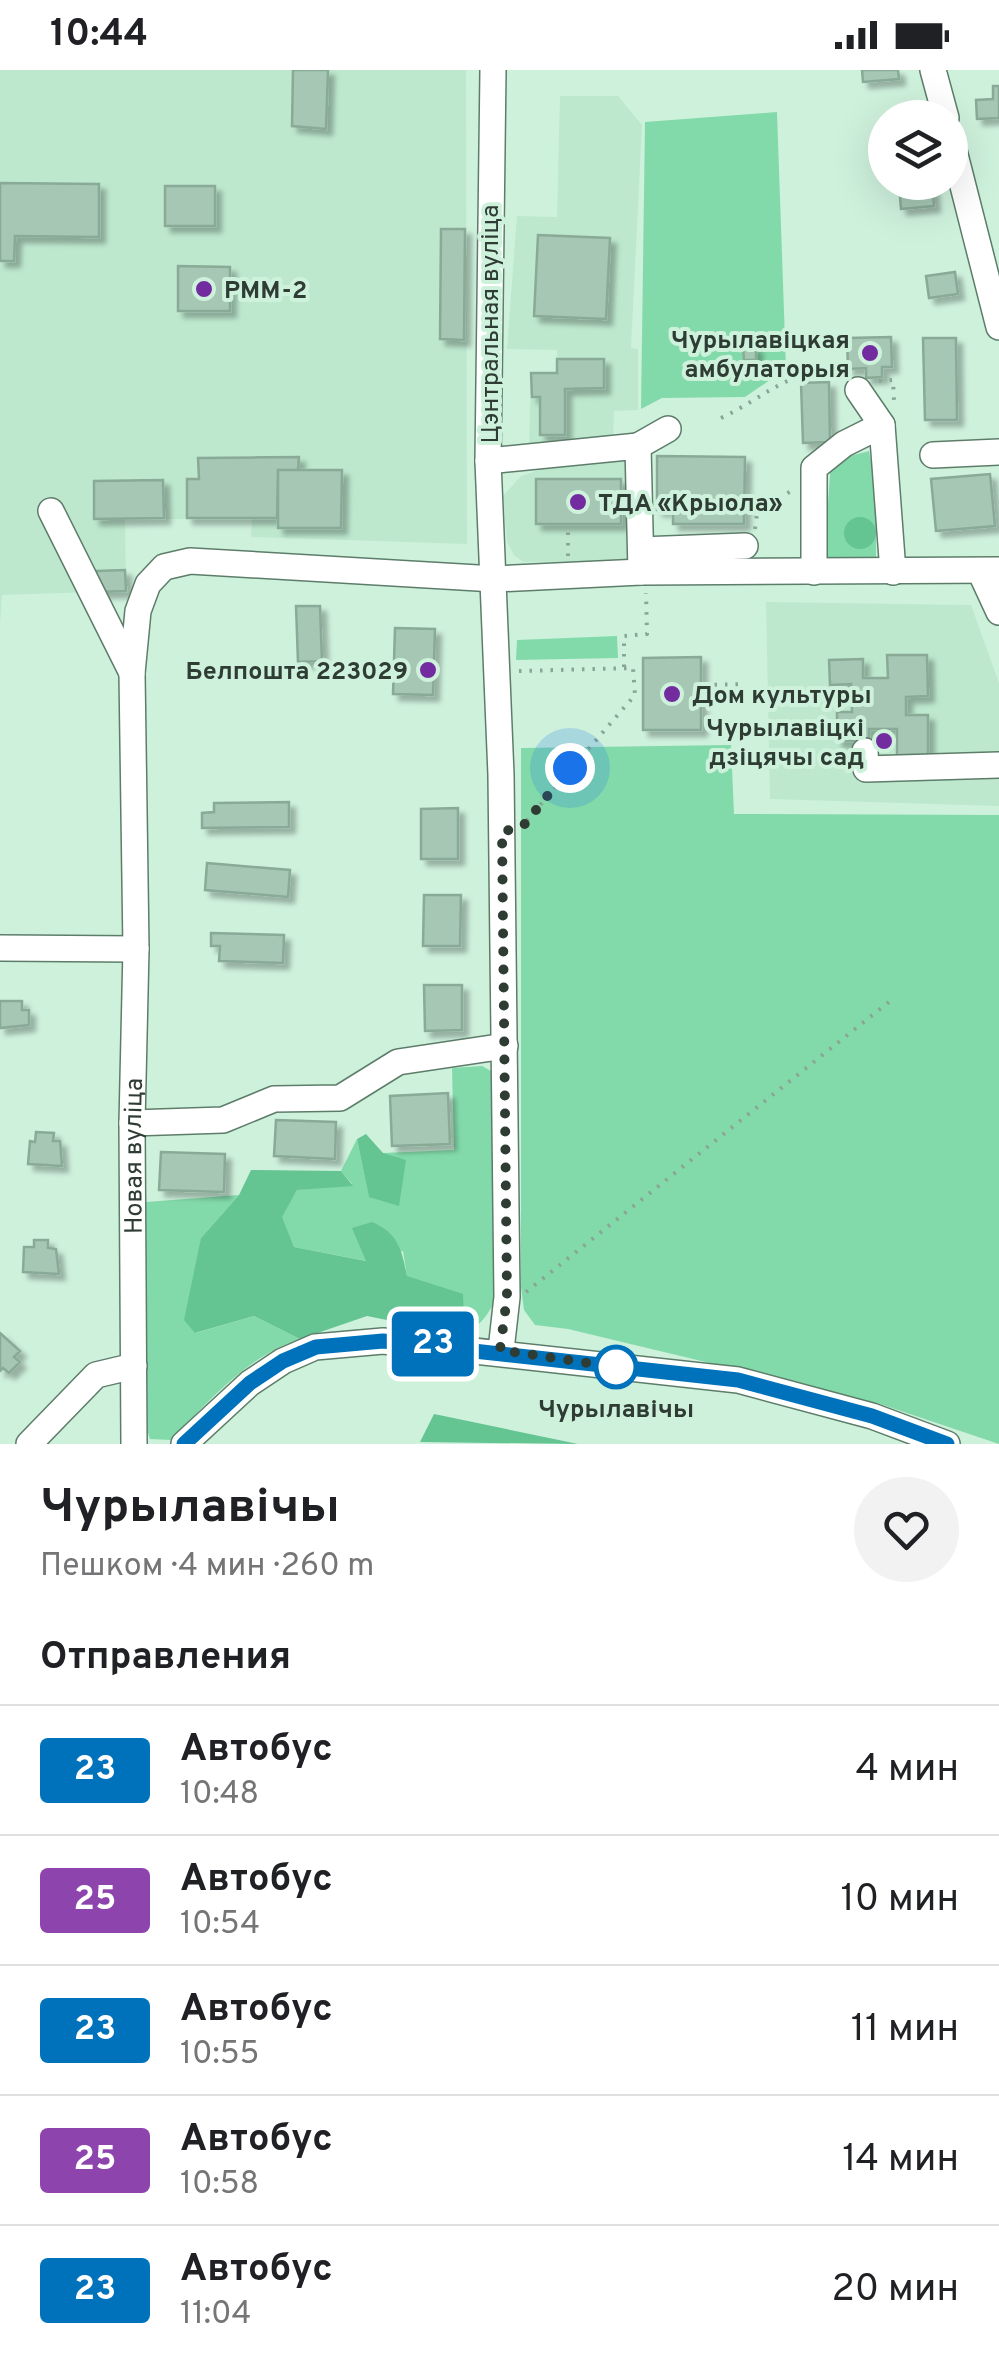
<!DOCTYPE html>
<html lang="ru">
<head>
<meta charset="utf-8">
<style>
	:root { --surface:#fff; --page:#f2f2f2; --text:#202124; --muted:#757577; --line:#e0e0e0 }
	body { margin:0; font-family:Overpass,sans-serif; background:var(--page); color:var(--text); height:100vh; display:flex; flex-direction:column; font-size:38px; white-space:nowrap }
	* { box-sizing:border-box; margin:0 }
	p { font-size:32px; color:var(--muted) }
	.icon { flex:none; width:55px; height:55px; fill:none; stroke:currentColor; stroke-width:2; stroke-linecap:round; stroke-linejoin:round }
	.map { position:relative; height:1374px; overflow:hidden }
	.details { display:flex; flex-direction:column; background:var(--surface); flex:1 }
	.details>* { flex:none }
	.badge { padding:0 20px; border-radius:8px; font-size:35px; line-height:65px }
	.controls { position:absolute; left:868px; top:30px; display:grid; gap:20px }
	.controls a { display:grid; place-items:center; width:100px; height:100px; border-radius:50%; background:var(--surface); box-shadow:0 10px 40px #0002; font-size:50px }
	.you { position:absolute; width:50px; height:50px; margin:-25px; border:8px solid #fff; border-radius:50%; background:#1a73e8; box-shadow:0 0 0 15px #1a73e833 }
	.map>.badge { position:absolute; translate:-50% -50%; box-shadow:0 0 0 5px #fff }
	h2 { padding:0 40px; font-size:38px; line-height:90px }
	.round { display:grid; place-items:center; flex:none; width:105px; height:105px; border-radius:52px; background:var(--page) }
	.summary { display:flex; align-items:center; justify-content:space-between; height:170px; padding:0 40px }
	h1 { font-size:48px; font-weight:700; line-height:75px }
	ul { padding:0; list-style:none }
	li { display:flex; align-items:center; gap:30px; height:130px; padding:0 40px; border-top:2px solid var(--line) }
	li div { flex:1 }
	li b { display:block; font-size:38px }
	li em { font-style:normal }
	li .badge { min-width:110px; font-weight:700; text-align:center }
	.status { display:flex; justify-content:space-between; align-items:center; height:70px; padding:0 50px; background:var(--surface); direction:ltr }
	.status svg { height:28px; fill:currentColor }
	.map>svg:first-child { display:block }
	.built { fill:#bde8ce }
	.green { fill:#82daaa }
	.forest { fill:#64c492 }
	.building { fill:#a5c7b3; stroke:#89aa96; stroke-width:2.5; filter:url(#shadow) }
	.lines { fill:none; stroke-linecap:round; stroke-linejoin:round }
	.minor-casing { stroke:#5d7d6a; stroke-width:28 }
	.path { stroke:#8aa495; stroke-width:4; stroke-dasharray:2.5 8; stroke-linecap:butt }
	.minor { stroke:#fff; stroke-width:25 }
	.line-casing { stroke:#fff; stroke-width:22 }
	.line { stroke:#0072bc; stroke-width:15 }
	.walk { stroke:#2e3c34; stroke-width:10; stroke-dasharray:0 18 }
	.poi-dot { fill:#732ca0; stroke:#cef1dc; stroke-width:4 }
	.stop-dot { fill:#fff; stroke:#0072bc; stroke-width:5 }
	.labels { text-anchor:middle; stroke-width:8; stroke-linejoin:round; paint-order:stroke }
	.poi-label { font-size:25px; font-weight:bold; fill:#2e3c34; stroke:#cef1dc; text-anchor:start }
	.street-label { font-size:25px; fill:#2e3c34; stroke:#cef1dc }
	.stop-label { font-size:25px; font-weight:bold; fill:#2e3c34; stroke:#cef1dc }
</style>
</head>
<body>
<div class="status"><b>10:44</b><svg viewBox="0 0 49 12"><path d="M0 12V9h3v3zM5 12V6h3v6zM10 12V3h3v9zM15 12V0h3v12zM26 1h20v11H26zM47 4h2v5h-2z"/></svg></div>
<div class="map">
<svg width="999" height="1374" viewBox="0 0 999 1374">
	<defs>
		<filter id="shadow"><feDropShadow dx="6" dy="6" stdDeviation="2.5" flood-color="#0004"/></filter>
	</defs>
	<rect width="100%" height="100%" fill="#cef1dc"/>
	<path class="built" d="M0 0H466L467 474 251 467 252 449H125L126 521 2 525 0 554Z
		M560 26H618L642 55 631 278 638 279V340L614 341 613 368 529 380 531 303H557V280L507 279 517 146 557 147Z
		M629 384 631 491 523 492 514 485 507 472 503 426 521 406 548 397Z
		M766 532 971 535 999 613V736L770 729Z"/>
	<path class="green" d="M777 42 786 299 745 327 662 328 641 339 645 52Z
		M869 381 876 421V489H824L831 391Z
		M617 566 618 588 516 590 517 570Z
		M731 675 734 744 999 745V1374L880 1334 568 1259 535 1255 524 1240 521 1217V678Z
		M482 996 491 1001 494 1233C480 1258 471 1264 442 1261L464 1252 407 1206 403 1181 367 1191 294 1177 281 1147 297 1120 352 1114 341 1101 357 1069 369 1126 383 1083 454 1080 452 998Z
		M239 1125 201 1168 196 1263 254 1246 300 1269C246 1287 210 1330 171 1370L150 1369 146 1357V1132Z"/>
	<path class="forest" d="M844 463a16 16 0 1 1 32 0a16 16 0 1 1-32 0Z
		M366 1064 383 1083 406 1090 399 1136 369 1127 357 1069Z
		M251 1100 341 1101 353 1116 297 1120 282 1147 294 1177 366 1191 352 1158 372 1152C398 1163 402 1180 407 1206L463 1224 464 1252 442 1261 367 1246 300 1269 254 1246 195 1263 184 1250 201 1168 239 1125Z
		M434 1344 578 1374 420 1372Z"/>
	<path class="building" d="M293 0H328L326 59 292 56Z
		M862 0H898L899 9 863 12Z
		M993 16H999V48L977 49 976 30 993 29Z
		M932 112 934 136 901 139 899 115Z
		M0 113 99 114V167L15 166 14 191H0Z
		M165 116H215V156H165Z
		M441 159H465L464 270 440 269Z
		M538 165 610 168 606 249 534 246Z
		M178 196 230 197V241H178Z
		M955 202 958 224 929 228 926 206Z
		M891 267 892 297H882V307L866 308V298L848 299 847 268Z
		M923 268H956L957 350H925Z
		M743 277H756V290H744Z
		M557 289H604V318L565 319V365H540V327H532L531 303H557Z
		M829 312 830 372 803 373 801 313Z
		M657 386 745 387 744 454H673V440H657Z
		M299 387 298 400H278L277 448H187V409H199L198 388Z
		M278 400H342L341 458H278Z
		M990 404 995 456 936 461 931 409Z
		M536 409H621V454H536Z
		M163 410 164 448 94 449V411Z
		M125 500 126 521 97 522 96 501Z
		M296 536H320L322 591 298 592Z
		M395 558 435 559 433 625 393 624Z
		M887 585H927L928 626 906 627V645H928V686L897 687V659H869V671H837V642H852L851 614 830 615 829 590 863 589V608H888Z
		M701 587V660H643V588Z
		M289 732V757L202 758V743L214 742V733Z
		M458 738V789H421V739Z
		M207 793 290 800 288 827 205 820Z
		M424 825H461L460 876H423Z
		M211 863 284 865 283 893 219 891 220 876H211Z
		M424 915H462V960L425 961Z
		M0 931H22V940H29V955L0 958Z
		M448 1023 450 1074 392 1076 390 1026Z
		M276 1050 336 1052 335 1089 274 1086Z
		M36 1062 54 1063 53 1071H60L62 1096 28 1094 30 1071 35 1072Z
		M161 1082 225 1084 224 1122 159 1120Z
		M34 1170H48V1178L56 1179 59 1204 23 1202 24 1177H34Z
		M0 1263 20 1281 14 1287 20 1292 9 1303 3 1298 0 1301Z"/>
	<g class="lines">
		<g class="minor-casing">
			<g id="minor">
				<path d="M493 0 488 391 501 705 507 1227 501 1280"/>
				<path d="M933 0 946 48"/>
				<path d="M950 65 999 257"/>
				<path d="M858 320 882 355 893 502"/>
				<path d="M638 376 668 359"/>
				<path d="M933 385 999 382"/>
				<path d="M488 391 638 376 641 502"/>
				<path d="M51 441 132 603"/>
				<path d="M641 480 745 476"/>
				<path d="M980 501 999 542"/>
				<path d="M814 502V398L844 374 882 355"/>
				<path d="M865 681 866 699 999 695"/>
				<path d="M0 878 136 879"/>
				<path d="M132 1053 223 1050 274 1029 340 1028 398 992 505 976"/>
				<path d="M29 1374 96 1305 134 1296"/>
				<path id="s1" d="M134 1374 132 1053 136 879 132 603 138 541 148 514 164 497 190 491 495 509 641 502 999 500"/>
				<path d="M184 1374 250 1313 283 1291 315 1277 383 1271 738 1310 872 1346 947 1374"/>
			</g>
		</g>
		<path class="path" d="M879 311 893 310 894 331
			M721 348C760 330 785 303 829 300
			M755 459 757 443 794 419
			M568 486V460
			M624 597V566L647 564 646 523
			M519 601 633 598 635 625 522 756
			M704 615 743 614
			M526 1222 890 931"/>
		<use href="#minor" class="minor"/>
	</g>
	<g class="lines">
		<g class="line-casing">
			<path id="line" d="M184 1374 250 1313 283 1291 316 1277 383 1271 738 1310 872 1346 947 1374"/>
		</g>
		<use href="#line" class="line"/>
		<path class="walk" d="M570 698 523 756 502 762 507 1227 500 1280 622 1298 616 1297"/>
	</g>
	<g class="poi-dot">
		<circle cx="204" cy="219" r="10"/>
		<circle cx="870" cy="283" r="10"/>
		<circle cx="578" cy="432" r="10"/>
		<circle cx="428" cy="600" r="10"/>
		<circle cx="672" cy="624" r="10"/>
		<circle cx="884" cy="671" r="10"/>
	</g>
	<circle class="stop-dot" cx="616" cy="1297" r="20"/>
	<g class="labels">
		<g class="poi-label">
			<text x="224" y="228">РММ-2</text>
			<text x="850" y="278" text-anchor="end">Чурылавіцкая<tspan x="850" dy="29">амбулаторыя</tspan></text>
			<text x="598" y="441">ТДА «Крыола»</text>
			<text x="408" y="609" text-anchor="end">Белпошта 223029</text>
			<text x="692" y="633">Дом культуры</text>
			<text x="864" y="666" text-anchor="end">Чурылавіцкі<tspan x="864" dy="29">дзіцячы сад</tspan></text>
		</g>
		<g class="street-label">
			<text transform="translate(489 254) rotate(-90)" y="9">Цэнтральная вуліца</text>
			<text dy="9" stroke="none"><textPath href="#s1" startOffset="288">Новая вуліца</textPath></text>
		</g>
		<g class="stop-label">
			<text x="616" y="1347">Чурылавічы</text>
		</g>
	</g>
</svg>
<div class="controls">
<a><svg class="icon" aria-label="layers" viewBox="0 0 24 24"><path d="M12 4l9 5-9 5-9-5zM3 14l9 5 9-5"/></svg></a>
</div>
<div class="you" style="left:570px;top:698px"></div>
<b class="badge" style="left:433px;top:1274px;background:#0072bc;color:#fff">23</b>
</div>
<section class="details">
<div class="summary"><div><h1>Чурылавічы</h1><p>Пешком · 4 мин · 260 m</p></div><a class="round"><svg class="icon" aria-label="heart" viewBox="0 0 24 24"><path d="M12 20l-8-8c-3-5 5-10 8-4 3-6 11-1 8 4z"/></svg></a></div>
<h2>Отправления</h2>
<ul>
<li><span class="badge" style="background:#0072bc;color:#fff">23</span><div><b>Автобус</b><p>10:48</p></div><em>4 мин</em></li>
<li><span class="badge" style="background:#8e44ad;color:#fff">25</span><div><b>Автобус</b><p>10:54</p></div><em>10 мин</em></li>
<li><span class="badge" style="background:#0072bc;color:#fff">23</span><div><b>Автобус</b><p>10:55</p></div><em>11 мин</em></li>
<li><span class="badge" style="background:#8e44ad;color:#fff">25</span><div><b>Автобус</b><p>10:58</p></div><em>14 мин</em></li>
<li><span class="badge" style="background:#0072bc;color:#fff">23</span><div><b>Автобус</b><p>11:04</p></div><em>20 мин</em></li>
</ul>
</section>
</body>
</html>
